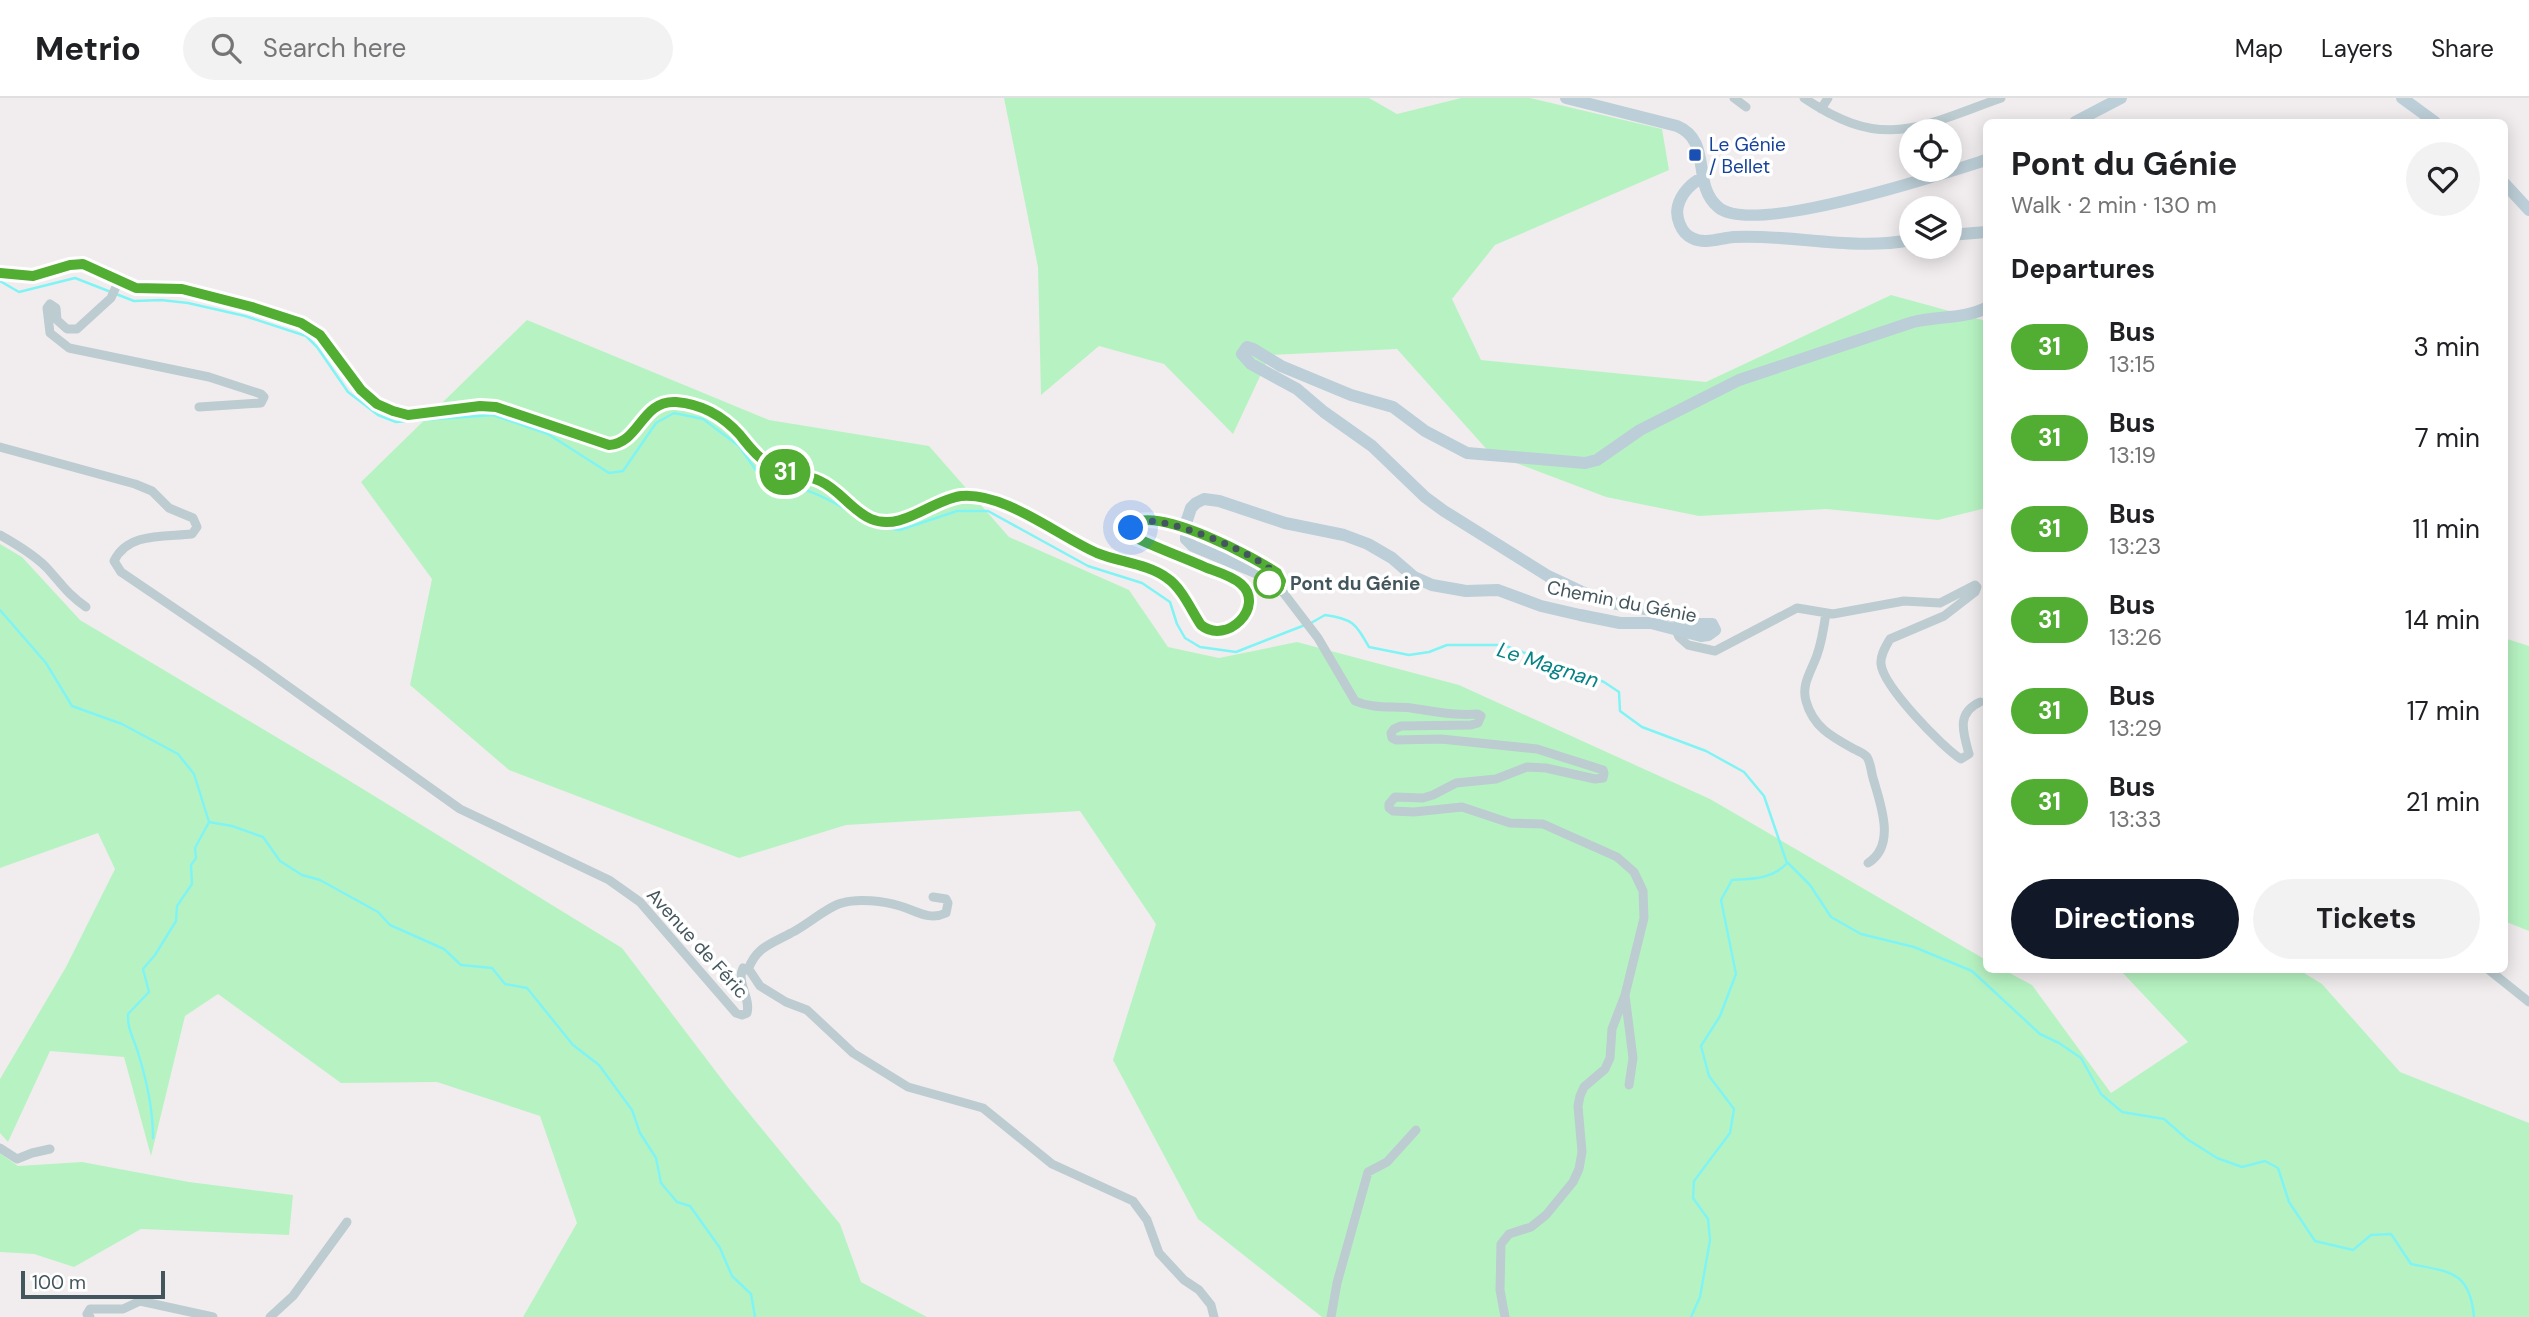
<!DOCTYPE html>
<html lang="en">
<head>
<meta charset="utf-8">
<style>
	:root { --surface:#fff; --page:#f2f2f2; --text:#202124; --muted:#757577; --line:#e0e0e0; --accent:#111827 }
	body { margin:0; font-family:"DM Sans",sans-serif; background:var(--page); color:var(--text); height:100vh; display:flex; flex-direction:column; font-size:26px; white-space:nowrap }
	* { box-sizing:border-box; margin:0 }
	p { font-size:23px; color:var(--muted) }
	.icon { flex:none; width:38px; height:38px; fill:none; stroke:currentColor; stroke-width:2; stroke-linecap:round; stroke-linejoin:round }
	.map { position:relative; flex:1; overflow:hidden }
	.panel { position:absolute; left:1983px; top:21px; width:525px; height:854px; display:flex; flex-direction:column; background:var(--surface); border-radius:10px; box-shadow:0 4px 18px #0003 }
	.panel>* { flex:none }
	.badge { padding:0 14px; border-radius:23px; font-size:24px; line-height:46px }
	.tools { position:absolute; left:1899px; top:21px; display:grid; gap:14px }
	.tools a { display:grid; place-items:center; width:63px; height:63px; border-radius:50%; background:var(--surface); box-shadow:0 4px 18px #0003; font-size:35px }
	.scale { position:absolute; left:21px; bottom:18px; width:144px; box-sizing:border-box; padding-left:7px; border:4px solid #44565d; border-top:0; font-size:19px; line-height:24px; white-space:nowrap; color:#44565d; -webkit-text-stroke:5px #fff; paint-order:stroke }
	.you { position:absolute; width:35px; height:35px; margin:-18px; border:5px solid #fff; border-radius:50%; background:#1a73e8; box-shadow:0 0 0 10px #1a73e833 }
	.map>.badge { position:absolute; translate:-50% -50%; box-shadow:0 0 0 4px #fff }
	h2 { padding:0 28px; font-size:26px; line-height:63px }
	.round { display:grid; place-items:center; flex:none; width:74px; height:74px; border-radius:37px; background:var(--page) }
	.overview { display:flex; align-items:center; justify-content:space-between; height:119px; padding:0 28px }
	h1 { font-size:33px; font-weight:700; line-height:52px }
	.primary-button { display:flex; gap:14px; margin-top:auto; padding:14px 28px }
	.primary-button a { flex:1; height:80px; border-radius:42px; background:var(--accent); color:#fff; font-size:28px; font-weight:700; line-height:80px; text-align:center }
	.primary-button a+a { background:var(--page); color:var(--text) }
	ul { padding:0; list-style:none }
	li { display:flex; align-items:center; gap:21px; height:91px; padding:0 28px }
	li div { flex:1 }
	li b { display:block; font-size:26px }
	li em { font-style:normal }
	li .badge { min-width:77px; font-weight:700; text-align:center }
	header { display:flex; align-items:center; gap:42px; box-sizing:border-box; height:98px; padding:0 35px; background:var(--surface); border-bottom:2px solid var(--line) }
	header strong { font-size:33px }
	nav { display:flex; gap:38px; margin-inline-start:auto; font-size:24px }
	.search { width:490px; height:63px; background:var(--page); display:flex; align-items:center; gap:18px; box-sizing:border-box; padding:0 24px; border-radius:38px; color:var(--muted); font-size:26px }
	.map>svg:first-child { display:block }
	.green { fill:#b7f3c2 }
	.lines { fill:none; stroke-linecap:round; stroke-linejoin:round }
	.stream { stroke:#80f4f4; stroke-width:2.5 }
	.street { stroke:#bcccd1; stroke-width:9 }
	.secondary { stroke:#bcced7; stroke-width:12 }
	.secondary-bridge { stroke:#bcced7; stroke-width:12 }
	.line-casing { stroke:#fff; stroke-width:16 }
	.line { stroke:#52ae32; stroke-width:10 }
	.walk { stroke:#44565d; stroke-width:7; stroke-dasharray:0 12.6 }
	.transit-dot { fill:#1a4fb4; stroke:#fff; stroke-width:2.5 }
	.stop-dot { fill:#fff; stroke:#52ae32; stroke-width:3.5 }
	.labels { text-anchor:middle; stroke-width:7; stroke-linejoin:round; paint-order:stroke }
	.transit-label { font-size:19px; fill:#164399; stroke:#fff; text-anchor:start }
	.stop-label { font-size:19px; font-weight:bold; fill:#44565d; stroke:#fff; text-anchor:start }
	.street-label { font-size:19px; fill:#44565d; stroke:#fff }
	.water-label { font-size:21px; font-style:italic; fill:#058283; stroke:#fff }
</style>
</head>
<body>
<header>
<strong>Metrio</strong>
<div class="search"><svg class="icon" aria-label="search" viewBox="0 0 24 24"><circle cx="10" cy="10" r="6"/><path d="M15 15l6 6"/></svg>Search here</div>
<nav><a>Map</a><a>Layers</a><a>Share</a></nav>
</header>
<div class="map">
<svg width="2529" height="1219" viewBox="0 0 2529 1219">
	<rect width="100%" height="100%" fill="#f1edee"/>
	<path class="green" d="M1004 0H1369L1397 16 1461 0H1530L1662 31 1669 72 1495 147 1452 201 1481 262 1706 284 1891 197 1986 223V410L1938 422 1826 411 1699 418 1606 399 1490 355 1397 251 1270 257 1233 336 1164 266 1099 248 1041 297 1038 169Z
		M527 222 769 322 929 348 1009 439 1129 492 1168 549 1219 560 1297 544 1459 587 1710 701 1986 862V872H2004L2032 887 2111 995 2188 944 2121 873 2122 872H2299L2322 886 2400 974 2529 1025V1219H1322L1198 1121 1113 962 1156 826 1080 713 846 727 739 760 509 672 410 587 432 481 361 384Z
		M0 446 22 459 80 522 340 677 622 850 730 992 840 1126 861 1184 927 1219H523L577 1125 540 1018 437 984 341 985 218 896 185 918 151 1058 124 959 50 953 8 1044 0 1035V981L66 869 115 771 98 735 0 770Z
		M2504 540 2529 548V833L2504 823Z
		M0 1055 18 1068 82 1064 189 1084 293 1097 289 1137 141 1131 74 1169 34 1156 0 1154Z"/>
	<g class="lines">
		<path class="stream" d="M0 183 19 194 75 180 134 203 161 202 188 205 245 218 306 238 317 249 348 294 378 317 396 324 493 317 548 336 609 375 623 373 656 325 674 315 703 321 739 348 762 381C800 388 819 395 852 415
			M887 430 900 432 957 413H988L1088 468 1142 485 1170 504 1177 526 1185 540 1200 549 1236 554 1305 527
			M0 512 46 565 72 608 122 626 178 656 194 676 209 724 232 728 263 739 280 763 302 777 320 782 378 814 390 827 444 851 461 867 492 870 505 886 527 890 573 947 599 967 632 1012 640 1035 656 1060 661 1085 677 1104 690 1108 720 1150 732 1178 751 1196 755 1219
			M1311 525 1325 517C1353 521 1355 525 1369 549L1409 557 1429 554 1447 547H1503L1604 584 1619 594 1620 613 1642 629 1706 653 1744 674 1764 698 1787 765C1773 781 1753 781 1732 782L1721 802 1736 876 1720 918 1701 948 1709 978 1734 1011 1730 1035 1694 1083 1693 1100 1708 1121 1710 1142 1700 1199 1691 1219
			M1788 765 1810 787 1831 819 1861 836 1914 849 1972 873 2040 936 2059 945 2081 960 2101 996 2122 1014 2164 1021 2187 1041 2217 1060 2242 1069 2265 1063 2278 1070 2289 1104 2315 1143 2353 1152 2371 1137 2391 1136 2411 1166C2450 1174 2470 1173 2474 1219
			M153 1040C153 1012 147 984 139 958 135 942 127 932 128 916L149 894 143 871 155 857 176 823 177 808 192 786 191 767 196 760 195 750 209 724"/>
		<path class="street" d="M1734 0 1746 9
			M1804 0C1884 54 1919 29 2001 0
			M1821 11 1828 0
			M119 182 111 200 77 231H67L57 222 56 210 50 206 47 210 50 235 69 250 209 279 261 296 264 299 261 305 199 309
			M0 349 135 386 152 393 169 410 193 420 197 429 192 436C164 439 128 434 114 463L121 474 254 564 460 711 609 782 640 804 736 915 742 917 747 915C751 900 736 884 743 870L750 873 760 888 786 904 807 912 853 955 908 989 983 1010 1052 1066 1133 1103 1147 1122 1159 1155 1184 1182 1199 1192 1211 1207 1214 1219
			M0 437C16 446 33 456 46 469 61 485 66 495 86 509
			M1279 489 1318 540 1355 603C1373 611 1392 608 1411 610 1433 613 1454 618 1478 616L1481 618 1478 625 1471 627 1401 628 1394 631 1391 635 1392 640 1396 642 1441 641 1537 651 1603 672 1604 675 1603 680 1595 681 1546 670 1527 669 1496 681 1456 685 1433 697 1423 700 1395 699 1389 706V710L1393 713 1414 714 1462 709 1510 725 1543 726 1617 759 1634 774 1643 793 1644 820 1625 897 1612 931 1610 960 1605 971 1584 989 1580 998 1578 1008 1582 1054 1579 1071 1573 1084 1546 1117 1531 1129 1509 1136 1501 1146 1500 1192 1505 1219
			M1826 515C1824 529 1822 543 1817 557 1812 572 1801 586 1806 603 1813 629 1832 639 1854 651 1858 653 1864 655 1867 659 1871 665 1871 674 1873 680 1880 705 1897 747 1868 765
			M1676 532 1679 539 1688 547 1715 553 1797 510 1833 516 1904 503 1940 505 1975 487 1977 489 1975 494 1944 518 1890 541C1886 548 1880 557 1881 566 1883 588 1942 649 1961 661L1969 656C1963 634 1956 615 1980 604
			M748 872C756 849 771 846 791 835 806 828 828 808 842 805 858 800 884 803 900 808 917 813 929 823 946 815L948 805 946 801 933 799
			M2489 872 2529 904
			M1625 897 1633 960 1629 987
			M0 1050 17 1061 32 1055 50 1051
			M90 1219 87 1216 90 1211H123L140 1203 213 1219
			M270 1219 293 1198 347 1124
			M1331 1219 1337 1185 1368 1074 1387 1064 1416 1032"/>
		<path class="secondary" d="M1566 0 1677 28C1713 43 1691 86 1718 109 1751 139 1942 76 1986 62
			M2402 0 2435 24
			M2075 24 2121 0
			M1702 80C1691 85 1681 96 1678 108 1675 119 1681 135 1692 140 1705 147 1720 140 1734 139 1793 136 1852 153 1911 142
			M2504 85 2529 112
			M1950 137 1986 134
			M0 175 33 178 70 167 83 166 136 190 182 191 252 209 301 225 320 237 361 292 377 306 392 313 408 317 480 308 496 309 609 347C640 344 641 302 676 304 700 306 720 317 737 333 747 344 754 356 766 364 783 376 802 375 820 384 840 392 852 413 872 421 903 434 931 401 961 398 1006 394 1057 438 1097 455 1119 463 1148 466 1167 479 1182 490 1191 512 1201 527 1227 548 1267 508 1241 486 1232 478 1218 474 1207 470 1182 459 1156 451 1132 438L1130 434 1133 425C1161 410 1252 458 1277 475L1281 483 1279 489H1274L1260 476 1193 448 1186 441
			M1187 422 1191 410 1196 405 1204 401 1219 403 1285 425 1344 437 1368 446 1392 460 1414 479 1432 487 1466 493 1498 492 1541 508 1580 517 1620 525H1651L1701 538 1708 537 1715 532 1712 526H1694L1662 514 1601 503 1548 478 1444 413 1425 399 1372 348 1324 314 1297 291 1251 266 1242 256 1247 249 1253 251 1281 268 1351 297 1393 309 1425 333 1467 355 1585 365 1597 362 1640 332 1739 282 1913 224C1938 218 1963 221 1986 210"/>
		<path class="secondary-bridge" d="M1186 441 1187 422"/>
	</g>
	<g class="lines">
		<g class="line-casing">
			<path id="line" d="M0 175 33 178 70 167 83 166 136 190 182 191 252 209 301 225 320 237 361 292 377 306 393 313 408 317 480 308 496 309 609 347C640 345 641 302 676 304 701 306 723 318 740 337 748 347 755 357 766 364 783 376 802 375 820 383 840 392 852 413 871 421 902 434 931 402 961 398 1005 394 1058 438 1097 455 1119 464 1148 466 1167 480 1182 490 1191 512 1201 527 1227 548 1266 508 1241 486 1232 478 1218 474 1207 470 1182 459 1157 450 1132 438L1130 435 1133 425C1162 410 1252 458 1277 475L1281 483 1279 489H1274L1266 480"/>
		</g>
		<use href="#line" class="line"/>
		<path class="walk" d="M1131 430 1133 425C1157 412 1272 460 1281 483L1277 490 1269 485"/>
	</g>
	<rect class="transit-dot" x="1688" y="50" width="14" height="14" rx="3.5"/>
	<circle class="stop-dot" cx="1269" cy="485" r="14"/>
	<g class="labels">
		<g class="transit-label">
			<text x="1709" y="53">Le Génie<tspan x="1709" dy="22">/ Bellet</tspan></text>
		</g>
		<g class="stop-label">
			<text x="1290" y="492">Pont du Génie</text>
		</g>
		<g class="street-label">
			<text transform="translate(1622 503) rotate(11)" y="7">Chemin du Génie</text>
			<text transform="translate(698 845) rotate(48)" y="7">Avenue de Féric</text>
		</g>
		<g class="water-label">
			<text transform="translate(1548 567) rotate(18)" y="7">Le Magnan</text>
		</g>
	</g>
</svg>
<div class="tools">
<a><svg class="icon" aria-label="locate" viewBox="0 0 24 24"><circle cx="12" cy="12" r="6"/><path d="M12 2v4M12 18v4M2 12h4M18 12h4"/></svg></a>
<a><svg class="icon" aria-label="layers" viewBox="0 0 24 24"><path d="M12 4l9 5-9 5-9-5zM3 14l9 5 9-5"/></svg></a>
</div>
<div class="scale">100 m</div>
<div class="you" style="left:1131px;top:430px"></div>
<b class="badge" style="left:785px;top:374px;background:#52ae32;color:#fff">31</b>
<section class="panel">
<div class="overview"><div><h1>Pont du Génie</h1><p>Walk · 2 min · 130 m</p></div><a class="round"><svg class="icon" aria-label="heart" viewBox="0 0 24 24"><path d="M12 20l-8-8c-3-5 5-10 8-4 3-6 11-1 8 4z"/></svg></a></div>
<h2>Departures</h2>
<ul>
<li><span class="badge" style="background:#52ae32;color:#fff">31</span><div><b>Bus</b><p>13:15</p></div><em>3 min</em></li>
<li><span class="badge" style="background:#52ae32;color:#fff">31</span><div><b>Bus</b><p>13:19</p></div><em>7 min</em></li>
<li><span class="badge" style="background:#52ae32;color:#fff">31</span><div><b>Bus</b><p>13:23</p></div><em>11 min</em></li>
<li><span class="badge" style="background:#52ae32;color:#fff">31</span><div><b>Bus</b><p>13:26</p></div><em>14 min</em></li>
<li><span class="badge" style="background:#52ae32;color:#fff">31</span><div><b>Bus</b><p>13:29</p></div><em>17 min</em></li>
<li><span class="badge" style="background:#52ae32;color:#fff">31</span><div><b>Bus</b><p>13:33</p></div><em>21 min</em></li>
</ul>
<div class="primary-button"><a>Directions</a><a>Tickets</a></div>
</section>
</div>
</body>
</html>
